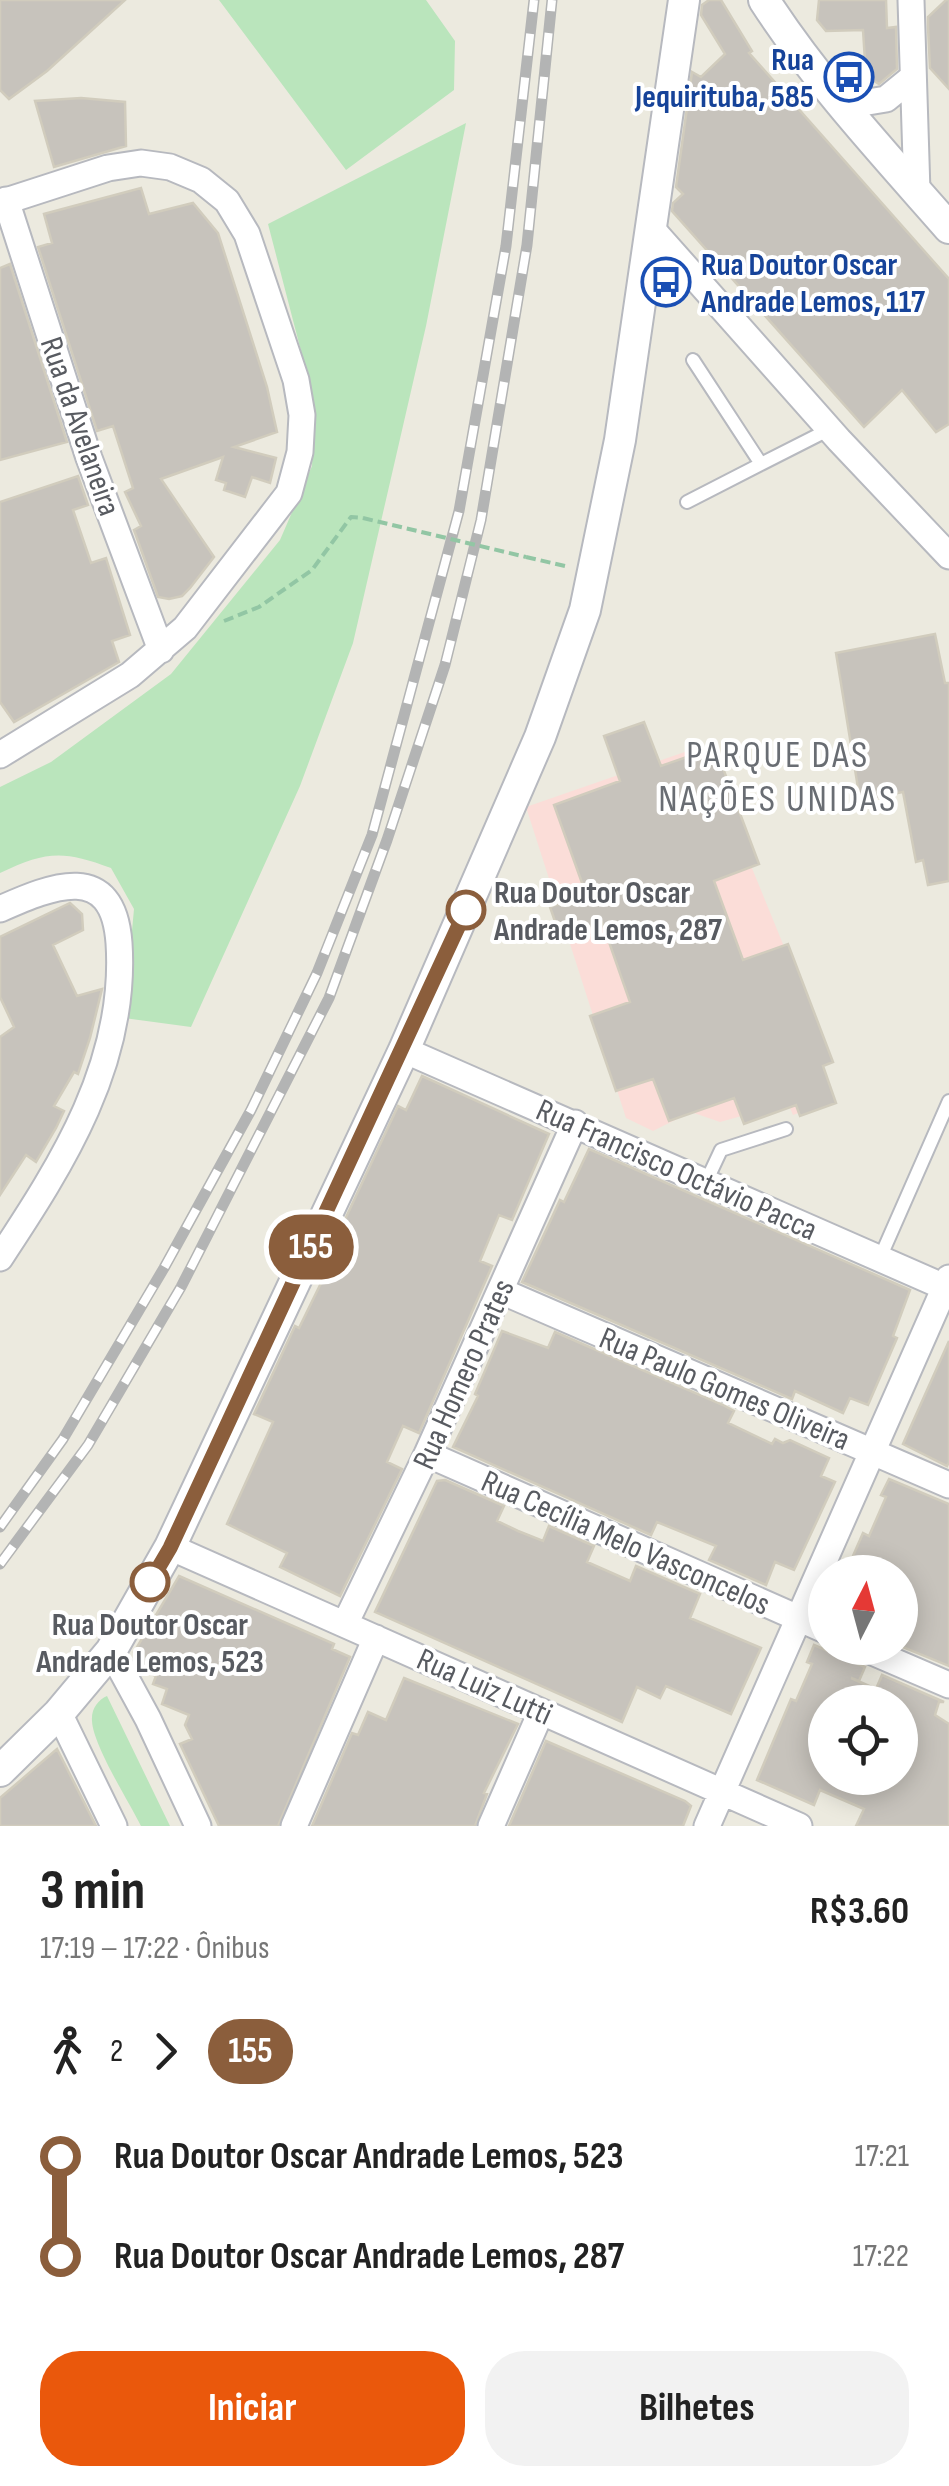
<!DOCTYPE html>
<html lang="pt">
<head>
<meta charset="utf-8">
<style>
	:root { --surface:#fff; --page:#f2f2f2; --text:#222; --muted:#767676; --accent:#ea580c }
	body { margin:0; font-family:"Sofia Sans Condensed",sans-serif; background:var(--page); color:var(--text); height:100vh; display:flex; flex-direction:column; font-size:38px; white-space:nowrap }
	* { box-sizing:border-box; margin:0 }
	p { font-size:32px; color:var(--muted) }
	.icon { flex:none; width:55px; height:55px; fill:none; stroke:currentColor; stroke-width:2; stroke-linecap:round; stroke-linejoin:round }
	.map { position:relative; height:1826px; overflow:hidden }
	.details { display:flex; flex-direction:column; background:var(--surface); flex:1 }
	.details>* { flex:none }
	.badge { padding:0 20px; border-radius:32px; font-size:35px; line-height:65px }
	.needle { width:65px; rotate:6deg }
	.controls { position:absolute; left:808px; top:1555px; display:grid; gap:20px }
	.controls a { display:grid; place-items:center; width:110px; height:110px; border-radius:50%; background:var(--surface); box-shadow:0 5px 25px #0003; font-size:50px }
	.map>.badge { position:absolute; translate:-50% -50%; box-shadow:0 0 0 5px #fff }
	.legs { display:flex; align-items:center; gap:15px; height:110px; padding:0 40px; font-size:32px }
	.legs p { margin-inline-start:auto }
	.overview { display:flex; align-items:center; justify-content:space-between; height:170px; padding:0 40px }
	h1 { font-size:55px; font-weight:700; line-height:75px }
	.action { display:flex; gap:20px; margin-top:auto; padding:20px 40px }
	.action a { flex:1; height:115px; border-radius:40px; background:var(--accent); color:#fff; font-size:40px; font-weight:700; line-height:115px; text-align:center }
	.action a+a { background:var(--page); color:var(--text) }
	ul { padding:0 40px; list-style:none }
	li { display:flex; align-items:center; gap:35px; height:100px; font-size:38px }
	li i { display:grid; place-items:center; width:15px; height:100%; margin:0 12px; background:currentColor }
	li i::after { content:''; width:25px; height:25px; margin:-12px; border:8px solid; border-radius:50%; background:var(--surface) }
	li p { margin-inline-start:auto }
	li:first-child i { background:linear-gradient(#0000 50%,currentColor 0) }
	li:last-child i { background:linear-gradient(currentColor 50%,#0000 0) }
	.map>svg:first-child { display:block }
	.medical { fill:#fbddd8 }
	.green { fill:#bae5bc }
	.building { fill:#c7c3bc; stroke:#d1ccbd; stroke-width:2.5; fill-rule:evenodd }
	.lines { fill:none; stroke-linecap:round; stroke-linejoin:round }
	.service-casing { stroke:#b7b9bf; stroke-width:16 }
	.minor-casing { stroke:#b7b9bf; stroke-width:29 }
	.tertiary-casing { stroke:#b7b9bf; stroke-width:34 }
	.path { stroke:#92c6a4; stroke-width:4; stroke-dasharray:10 5; stroke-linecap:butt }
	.service { stroke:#fff; stroke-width:12 }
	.minor { stroke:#fff; stroke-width:25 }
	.tertiary { stroke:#fff; stroke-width:30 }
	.rail-casing { stroke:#b3b4b4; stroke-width:11 }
	.rail { stroke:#fff; stroke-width:8; stroke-dasharray:22; stroke-linecap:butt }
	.path-bridge { stroke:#92c6a4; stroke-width:4; stroke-dasharray:10 5; stroke-linecap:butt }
	.line-1-casing { stroke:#fff; stroke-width:22 }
	.line-1 { stroke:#8b5e3c; stroke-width:15 }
	.stop-1-dot { fill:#fff; stroke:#8b5e3c; stroke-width:5 }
	.labels { text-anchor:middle; stroke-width:8; stroke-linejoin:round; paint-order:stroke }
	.transit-label { font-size:32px; font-weight:bold; fill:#164399; stroke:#fff; text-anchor:end }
	.street-label { font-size:32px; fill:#585b61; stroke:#fff }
	.stop-label { font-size:32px; font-weight:bold; fill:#585b61; stroke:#fff; text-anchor:start }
	.quarter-label { font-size:38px; letter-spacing:2.5px; fill:#696d73; stroke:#fff }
</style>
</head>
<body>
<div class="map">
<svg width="949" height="1826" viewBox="0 0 949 1826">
	<rect width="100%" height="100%" fill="#eceadf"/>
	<path class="medical" d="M702 746 821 1037 813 1062 831 1101 793 1115 788 1103 720 1122 691 1112 653 1131 626 1118 526 807Z"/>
	<path class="green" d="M219 0H426L455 41 454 90 346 170Z
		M466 123 426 326 353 643 300 786 191 1027 124 1018 134 909 111 868C63 850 46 851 0 873V787L51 762 171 674 280 540 312 466 314 401 268 224Z
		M107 1696 170 1826H141C129 1802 93 1745 92 1721 91 1709 98 1700 107 1696Z"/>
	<path class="building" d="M0 0H125L47 71 9 99 0 90Z
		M709 0H721L752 51 749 53 949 279V424L936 432 902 390 864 427 672 211 673 203 683 194 676 187 692 72 701 77 725 54 701 15 702 5Z
		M819 0H886L887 28 896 27 897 69 879 84 866 76 863 30 826 31 817 20Z
		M946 0H949V89L930 68 928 27V17Z
		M81 98 125 102 126 146 54 167 35 101Z
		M141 188 149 214 193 203 218 233 267 387 277 432 234 447 276 458 270 483 252 477 245 497 224 490 226 483 216 480 223 457 161 479 214 557 190 588 182 596 169 599 158 597 134 530 141 526 125 492 133 488 113 426 97 431 38 247 52 243 44 214Z
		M10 264 67 442 0 460V268Z
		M78 476 88 505 73 510 91 563 106 558 130 635 112 641 119 662 14 722 0 702V502Z
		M935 634 945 683H949V881L928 885 923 860 916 862 903 792 860 800 836 653Z
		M644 722 661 766 715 747 759 864 714 881 743 960 788 944 833 1062 823 1066 836 1103 800 1116 796 1105 744 1124 734 1098 669 1121 653 1079 616 1091 590 1016 630 1002 602 922 560 936 550 907 586 894 554 805 620 781 604 736Z
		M70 903 82 914 83 930 53 945 77 996 102 989 90 1038 78 1074 74 1072 54 1106 64 1111 56 1128 36 1162 26 1155 0 1195V1037L14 1027 0 997V937Z
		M422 1076 549 1134 512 1220 499 1215 480 1261 492 1266 419 1433 403 1426 387 1462 402 1469 340 1596 280 1567 287 1553 227 1524 273 1422 254 1414 295 1326 299 1328 322 1281 330 1260 327 1258 398 1106 406 1110Z
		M589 1149 910 1290 893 1336 897 1338 868 1405 850 1398 843 1413 795 1391 792 1399 522 1282 560 1200 564 1202Z
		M502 1331 548 1348 555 1332 723 1405 734 1411 728 1423 772 1444 775 1439 783 1443 790 1440 829 1458 821 1476 835 1482 794 1570 775 1562 766 1585 709 1560 716 1546 657 1522 651 1535 453 1447 478 1396 475 1394Z
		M949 1341V1462L947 1466 903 1444Z
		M889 1479 949 1504V1666L900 1646V1572H846L863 1533 869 1536 886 1497 881 1495Z
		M445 1480 504 1506 497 1521 518 1531 543 1541 549 1526 594 1546 587 1562 630 1581 636 1566 700 1594 690 1618 761 1648 731 1714 666 1686 660 1698 637 1687 622 1722 375 1612 437 1481Z
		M179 1576 334 1644 332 1649 350 1657 278 1826H219L180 1744 192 1739 185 1725 189 1715 162 1704 167 1689 153 1684 156 1676 141 1670 134 1652Z
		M814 1645 865 1667 859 1681 851 1678 876 1689 882 1675 944 1702H939L935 1715 949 1724V1826H856L864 1809 820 1790 814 1805 757 1780 791 1699 796 1701 812 1664 807 1662ZM825 1702H900V1778H825Z
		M404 1678 518 1724 484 1793 487 1794 475 1826H312L352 1733 358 1735 368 1712 386 1720Z
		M546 1741 685 1801 691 1806 683 1826H509Z
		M57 1749 96 1826H0V1798Z"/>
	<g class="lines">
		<g class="service-casing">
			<path id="service" d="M693 360 761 464 830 429
				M687 502 761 464
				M706 1182 721 1150 786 1129
				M880 1258 949 1101"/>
		</g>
		<g class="minor-casing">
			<path id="minor" d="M911 0 917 192
				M844 106 886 99 913 77
				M6 200 89 458 161 650
				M0 203 108 168 141 163 170 167 201 180 227 201 247 234 296 380 302 415 300 452 289 493 185 628 130 675 0 755
				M651 228 839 440 949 556
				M0 909C52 886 113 860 119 943 127 1062 63 1163 0 1258
				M404 1050 949 1289
				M501 1291 949 1485
				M427 1454 825 1630
				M170 1547 799 1826
				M345 1624 427 1454 575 1123
				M863 1648 949 1685
				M111 1651 148 1719 198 1826
				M59 1713 114 1826
				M294 1826 376 1638
				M491 1826 541 1712
				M707 1826 949 1278"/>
		</g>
		<g class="tertiary-casing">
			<path id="tertiary" d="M764 0C817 82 885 155 949 228
				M0 1771 59 1713 111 1651 170 1547 404 1050 540 737 585 610 620 440 684 0"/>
		</g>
		<path class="path" d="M526 557 565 566
			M224 621 259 607 312 570 351 517 363 518"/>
		<use href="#service" class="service"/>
		<use href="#minor" class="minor"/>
		<use href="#tertiary" class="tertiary"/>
		<g class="rail-casing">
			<path id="rail" d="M0 1527 63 1439 164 1268 251 1110 317 973 372 835 459 511 506 246 534 0
				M0 1564 88 1445 181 1287 329 998 387 840 445 665 481 520 527 245 552 0"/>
		</g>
		<use href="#rail" class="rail"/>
		<path class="path-bridge" d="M363 518 526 557"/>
	</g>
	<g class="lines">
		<g class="line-1-casing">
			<path id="line-1" d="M150 1582 170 1548 466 910"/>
		</g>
		<use href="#line-1" class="line-1"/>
	</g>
	<defs>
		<g id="bus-ring" transform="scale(2.5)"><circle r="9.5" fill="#fff" stroke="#1a4fb4" stroke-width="1.5"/><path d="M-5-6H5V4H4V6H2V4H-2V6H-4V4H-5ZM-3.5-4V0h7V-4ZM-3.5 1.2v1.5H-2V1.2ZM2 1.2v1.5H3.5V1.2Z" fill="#1a4fb4"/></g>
	</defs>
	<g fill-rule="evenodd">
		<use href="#bus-ring" x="849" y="77"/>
		<use href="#bus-ring" x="666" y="282"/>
	</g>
	<g class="stop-1-dot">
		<circle cx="466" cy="910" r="18"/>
		<circle cx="150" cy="1582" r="18"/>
	</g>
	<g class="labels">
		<g class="transit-label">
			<text x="814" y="70">Rua<tspan x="814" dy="37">Jequirituba, 585</tspan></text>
			<text x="701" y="275" text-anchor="start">Rua Doutor Oscar<tspan x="701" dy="37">Andrade Lemos, 117</tspan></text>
		</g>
		<g class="street-label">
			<text transform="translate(81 426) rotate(71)" y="11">Rua da Avelaneira</text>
			<text transform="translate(677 1169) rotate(24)" y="11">Rua Francisco Octávio Pacca</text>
			<text transform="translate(463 1374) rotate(-66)" y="11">Rua Homero Prates</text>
			<text transform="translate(725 1388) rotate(23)" y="11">Rua Paulo Gomes Oliveira</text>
			<text transform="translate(626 1542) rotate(24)" y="11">Rua Cecília Melo Vasconcelos</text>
			<text transform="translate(485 1686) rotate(24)" y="11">Rua Luiz Lutti</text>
		</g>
		<g class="stop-label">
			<text x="494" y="903">Rua Doutor Oscar<tspan x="494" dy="37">Andrade Lemos, 287</tspan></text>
			<text x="150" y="1635" text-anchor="middle">Rua Doutor Oscar<tspan x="150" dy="37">Andrade Lemos, 523</tspan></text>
		</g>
		<g class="quarter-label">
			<text x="778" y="767">PARQUE DAS<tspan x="778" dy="44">NAÇÕES UNIDAS</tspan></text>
		</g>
	</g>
</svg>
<div class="controls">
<a><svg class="needle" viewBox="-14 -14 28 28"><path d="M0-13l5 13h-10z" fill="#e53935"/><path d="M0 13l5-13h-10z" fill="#767676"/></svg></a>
<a><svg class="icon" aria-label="locate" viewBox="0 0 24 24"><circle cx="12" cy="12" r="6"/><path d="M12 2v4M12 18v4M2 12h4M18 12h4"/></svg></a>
</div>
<b class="badge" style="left:311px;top:1247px;background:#8b5e3c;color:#fff">155</b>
</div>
<section class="details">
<div class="overview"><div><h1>3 min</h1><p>17:19 – 17:22 · Ônibus</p></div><b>R$3.60</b></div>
<div class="legs"><svg class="icon" aria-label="walk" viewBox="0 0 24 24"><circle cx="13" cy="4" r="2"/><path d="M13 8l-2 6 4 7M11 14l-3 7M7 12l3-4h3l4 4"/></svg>2<svg class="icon" aria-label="forward" viewBox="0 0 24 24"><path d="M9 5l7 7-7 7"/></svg><b class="badge" style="background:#8b5e3c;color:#fff">155</b></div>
<ul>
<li><i style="color:#8b5e3c"></i><b>Rua Doutor Oscar Andrade Lemos, 523</b><p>17:21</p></li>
<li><i style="color:#8b5e3c"></i><b>Rua Doutor Oscar Andrade Lemos, 287</b><p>17:22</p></li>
</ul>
<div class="action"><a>Iniciar</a><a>Bilhetes</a></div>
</section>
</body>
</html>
